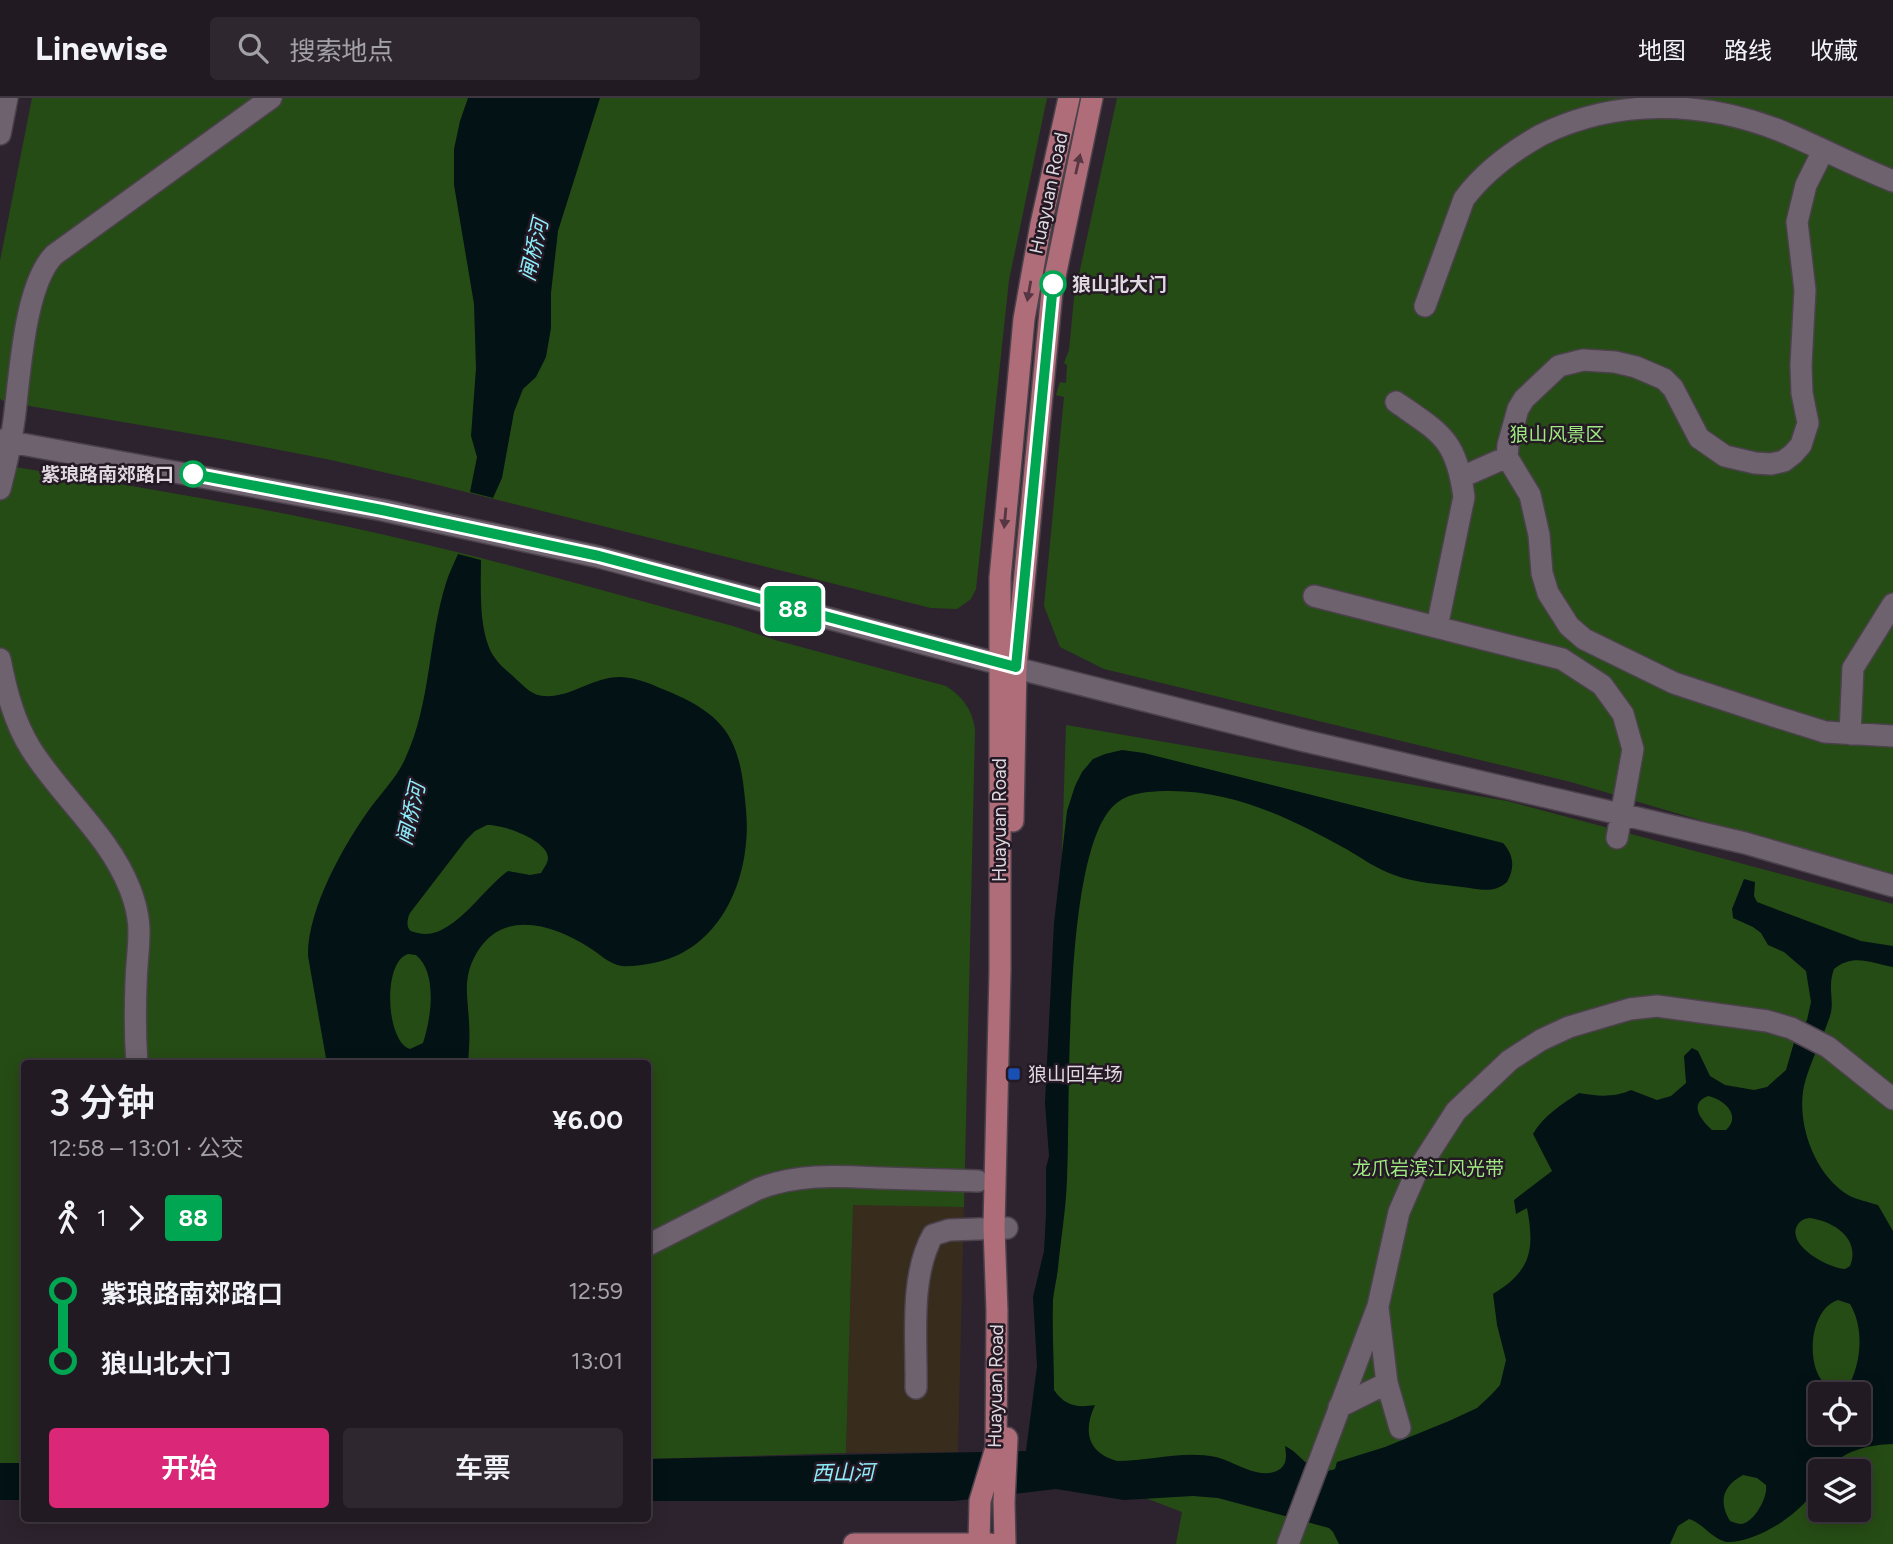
<!DOCTYPE html>
<html lang="zh">
<head>
<meta charset="utf-8">
<style>
	:root { --surface:#221a22; --page:#2e272f; --text:#f1f3f6; --muted:#a2a1a5; --line:#3f3840; --accent:#db2777 }
	body { margin:0; font-family:Figtree,"Noto Sans SC",sans-serif; background:var(--page); color:var(--text); height:100vh; display:flex; flex-direction:column; font-size:26px; white-space:nowrap }
	* { box-sizing:border-box; margin:0 }
	p { font-size:23px; color:var(--muted) }
	.icon { flex:none; width:38px; height:38px; fill:none; stroke:currentColor; stroke-width:2; stroke-linecap:round; stroke-linejoin:round }
	.map { position:relative; flex:1; overflow:hidden }
	.side { position:absolute; left:21px; top:962px; width:630px; height:462px; display:flex; flex-direction:column; background:var(--surface); border-radius:7px; box-shadow:0 4px 18px #0003,0 0 0 2px var(--line) }
	.side>* { flex:none }
	.badge { padding:0 14px; border-radius:5px; font-size:24px; line-height:46px }
	.controls { position:absolute; left:1808px; top:1284px; display:grid; gap:14px }
	.controls a { display:grid; place-items:center; width:63px; height:63px; border-radius:7px; background:var(--surface); box-shadow:0 4px 18px #0003,0 0 0 2px var(--line); font-size:35px }
	.map>.badge { position:absolute; translate:-50% -50%; box-shadow:0 0 0 4px #fff }
	.legs { display:flex; align-items:center; gap:10px; height:77px; padding:0 28px; font-size:23px }
	.legs p { margin-inline-start:auto }
	.summary { display:flex; align-items:center; justify-content:space-between; height:119px; padding:0 28px }
	h1 { font-size:38px; font-weight:600; line-height:52px }
	.cta { display:flex; gap:14px; margin-top:auto; padding:14px 28px }
	.cta a { flex:1; height:80px; border-radius:7px; background:var(--accent); color:#fff; font-size:28px; font-weight:600; line-height:80px; text-align:center }
	.cta a+a { background:var(--page); color:var(--text) }
	ul { padding:0 28px; list-style:none }
	li { display:flex; align-items:center; gap:24px; height:70px; font-size:26px }
	li i { display:grid; place-items:center; width:10px; height:100%; margin:0 9px; background:currentColor }
	li i::after { content:''; width:18px; height:18px; margin:-9px; border:5px solid; border-radius:50%; background:var(--surface) }
	li p { margin-inline-start:auto }
	li:first-child i { background:linear-gradient(#0000 50%,currentColor 0) }
	li:last-child i { background:linear-gradient(currentColor 50%,#0000 0) }
	header { display:flex; align-items:center; gap:42px; box-sizing:border-box; height:98px; padding:0 35px; background:var(--surface); border-bottom:2px solid var(--line) }
	header strong { font-size:33px }
	nav { display:flex; gap:38px; margin-inline-start:auto; font-size:24px }
	.search { width:490px; height:63px; background:var(--page); display:flex; align-items:center; gap:18px; box-sizing:border-box; padding:0 24px; border-radius:7px; color:var(--muted); font-size:26px }
	.map>svg:first-child { display:block }
	.industrial { fill:#382c1d }
	.green { fill:#264c15; fill-rule:evenodd }
	.water { fill:#021215; fill-rule:evenodd }
	.lines { fill:none; stroke-linecap:round; stroke-linejoin:round }
	.minor-casing { stroke:#4a414a; stroke-width:24 }
	.major-casing { stroke:#4a414a; stroke-width:24 }
	.minor { stroke:#6f626f; stroke-width:21 }
	.major { stroke:#af6c79; stroke-width:21 }
	.oneway { fill:#553642 }
	.line-1-casing { stroke:#fff; stroke-width:16 }
	.line-1 { stroke:#00a651; stroke-width:10 }
	.stop-1-dot { fill:#fff; stroke:#00a651; stroke-width:3.5 }
	.transit-dot { fill:#1a4fb4; stroke:#241924; stroke-width:2.5 }
	.labels { text-anchor:middle; stroke-width:5; stroke-linejoin:round; paint-order:stroke }
	.street-label { font-size:19px; fill:#dfd8df; stroke:#241924 }
	.stop-label { font-size:19px; font-weight:bold; fill:#dfd8df; stroke:#241924; text-anchor:start }
	.park-label { font-size:19px; fill:#9feb82; stroke:#241924 }
	.poi-label { font-size:19px; fill:#dfd8df; stroke:#241924; text-anchor:start }
	.water-label { font-size:21px; font-style:italic; fill:#8deffc; stroke:#241924 }
</style>
</head>
<body>
<header>
<strong>Linewise</strong>
<div class="search"><svg class="icon" aria-label="search" viewBox="0 0 24 24"><circle cx="10" cy="10" r="6"/><path d="M15 15l6 6"/></svg>搜索地点</div>
<nav><a>地图</a><a>路线</a><a>收藏</a></nav>
</header>
<div class="map">
<svg width="1893" height="1446" viewBox="0 0 1893 1446">
	<rect width="100%" height="100%" fill="#2d232e"/>
	<path class="industrial" d="M853 1106 964 1109 958 1354 846 1355Z"/>
	<path class="green" d="M32 0H1047L1009 182 976 491 971 501 957 511 931 510 430 385 331 362 228 342 6 304 0 301V163Z
		M1117 0H1893V779L1571 684 1104 571 1060 549 1044 508 1064 299 1056 297 1060 284 1066 285 1067 267 1064 265 1069 252 1074 200Z
		M0 369H15C139 389 263 409 385 437 501 463 618 497 733 528L775 542 946 588C962 598 972 611 975 631L964 1109 853 1107 846 1355 648 1361V966H24V1365H0Z
		M1066 627 1507 703 1893 806V1446H1176L1182 1414 1088 1378 1051 1370 1054 1002ZM1820 1297H1858V1335H1820ZM1820 1374H1858V1412H1820Z"/>
	<path class="water" d="M468 0H600L558 133 551 195V230L546 259 536 279 523 291 514 314 502 380 493 400 470 394 477 359 471 338 476 270 474 206 454 87V51L460 23Z
		M458 456 481 462C481 490 478 536 495 560 501 569 510 575 517 582 525 589 533 598 544 598 571 600 592 579 620 579 637 579 655 588 670 594 721 616 738 637 744 692 746 710 748 727 746 745 741 802 709 857 648 866 640 867 630 869 622 868 609 866 601 857 590 850 551 825 498 809 473 862 463 883 468 902 469 924 470 938 469 952 468 966H327L308 858C307 812 344 746 371 709 383 693 397 679 405 661 431 606 428 542 446 485 449 475 454 465 458 456ZM487 727C502 726 548 742 548 760 548 765 543 771 541 775L530 777 508 773C483 790 451 844 418 835 415 834 410 834 409 831 406 826 408 819 410 815L466 742 475 733ZM408 856 416 857C438 875 431 921 423 945L410 951C386 944 382 864 408 856Z
		M1122 652 1144 655 1503 745C1514 757 1515 770 1507 784 1494 796 1478 791 1462 789 1440 786 1415 785 1394 777 1377 771 1363 761 1348 752 1290 720 1232 691 1164 693 1148 694 1131 694 1118 704 1061 744 1071 1009 1067 1081 1066 1111 1061 1140 1058 1170 1057 1181 1054 1191 1053 1202 1052 1232 1054 1262 1054 1292 1065 1308 1077 1310 1095 1307 1083 1333 1087 1354 1117 1363 1150 1363 1183 1352 1216 1359 1233 1363 1256 1380 1274 1374 1287 1370 1287 1360 1285 1348 1304 1357 1310 1380 1335 1371L1337 1364 1385 1349 1449 1323 1477 1310 1491 1297 1500 1287 1506 1262 1497 1227 1493 1196C1531 1173 1535 1152 1527 1110L1516 1116 1514 1102 1552 1073 1533 1036C1543 1018 1562 1006 1579 995 1597 998 1613 1000 1631 992L1657 1002 1671 998 1686 985 1684 958 1692 950 1698 953 1710 978 1725 987 1754 992 1767 989 1786 972 1795 941 1807 922 1811 904 1806 873 1784 854 1768 847 1761 835 1753 829 1733 820 1732 811 1744 781 1755 784 1754 798 1757 804 1861 843 1893 848V869C1870 865 1854 855 1834 871 1827 890 1835 903 1830 918 1822 942 1810 964 1804 988 1796 1026 1815 1077 1848 1097 1857 1102 1869 1104 1878 1107L1893 1133V1346C1868 1347 1842 1352 1826 1374H1820C1820 1406 1758 1446 1726 1444 1711 1440 1704 1426 1689 1421L1678 1428 1670 1446H1339L1333 1434 1329 1430 1218 1400 1193 1398 1124 1402 1056 1391 954 1403H648V1361L1026 1353 1037 1268 1033 1199 1044 1153 1046 1117V1070L1049 1058 1045 1005 1054 825 1067 713 1075 688 1082 674 1093 661 1105 656ZM1708 998C1724 1001 1742 1018 1726 1032H1712C1701 1022 1688 1006 1708 998ZM1809 1120C1834 1123 1861 1141 1850 1168L1845 1171C1830 1170 1790 1150 1796 1130 1799 1123 1803 1121 1809 1120ZM1838 1202 1850 1206C1865 1231 1861 1267 1847 1291 1805 1302 1801 1214 1838 1202ZM1820 1297H1858V1335H1820ZM1743 1377 1757 1380 1766 1387C1768 1399 1755 1423 1742 1426 1737 1426 1734 1424 1730 1423 1718 1403 1723 1388 1743 1377Z
		M0 1365H24V1402H0Z"/>
	<g class="lines">
		<g class="minor-casing">
			<path id="minor" d="M0 36 7 0
				M1823 53 1806 87 1797 124 1805 192 1801 267 1802 295 1808 325 1801 347 1793 356 1784 363 1771 366 1755 365 1725 358 1699 340 1673 290 1664 281 1636 269 1615 264 1583 262 1559 268 1524 301 1518 311 1508 347 1507 359 1530 397 1539 437 1542 475 1548 495 1569 528 1584 541 1674 585 1774 618 1825 634 1893 638
				M1425 208 1464 101C1484 74 1511 54 1541 37 1616 0 1703 2 1781 33 1819 49 1855 68 1893 83
				M1396 304C1442 336 1456 341 1464 399L1437 529
				M0 342 382 412 599 459 1000 566 1301 642 1745 745 1893 788
				M1462 379 1507 359
				M0 391C6 368 11 346 14 322 20 278 24 188 54 157L271 0
				M1314 498 1562 561 1602 587 1623 616 1633 651 1617 740
				M0 561C6 592 14 624 31 651 62 700 109 737 130 791 145 829 137 847 136 886 135 912 135 939 137 966
				M1850 636 1853 570 1893 506
				M648 1147 758 1091C798 1075 839 1078 881 1080 913 1081 946 1082 978 1083
				M1378 1210 1387 1285 1400 1330
				M916 1290C917 1243 909 1179 933 1137L949 1132 1007 1130
				M1339 1309 1387 1285
				M1288 1446 1378 1208 1399 1114 1416 1075 1456 1013 1510 962 1541 942 1569 929 1630 911 1657 908 1767 923 1791 930 1828 949 1893 1001"/>
		</g>
		<g class="major-casing">
			<path id="major" d="M1013 723 1016 569 1052 193 1092 0
				M854 1446H991
				M979 1446 980 1403 996 1350 997 1213 994 1129 1000 873V480L1024 221 1041 126 1069 0
				M1005 1446 1004 1404 1007 1340"/>
		</g>
		<use href="#minor" class="minor"/>
		<use href="#major" class="major"/>
	</g>
	<defs><path id="oneway-solid" d="M-6-.8H1V-3.2L6.5 0L1 3.2V.8H-6Z" transform="scale(1.75)"/></defs>
	<g class="oneway">
		<use href="#oneway-solid" transform="translate(1078 66) rotate(-77)"/>
		<use href="#oneway-solid" transform="translate(1029 193) rotate(100)"/>
		<use href="#oneway-solid" transform="translate(1005 420) rotate(95)"/>
	</g>
	<g class="lines">
		<g class="line-1-casing">
			<path id="line-1" d="M193 376 382 412 599 458 1016 569 1053 186"/>
		</g>
		<use href="#line-1" class="line-1"/>
	</g>
	<g class="stop-1-dot">
		<circle cx="1053" cy="186" r="12"/>
		<circle cx="193" cy="376" r="12"/>
	</g>
	<rect class="transit-dot" x="1007" y="969" width="14" height="14" rx="3.5"/>
	<g class="labels">
		<g class="street-label">
			<text transform="translate(1048 95) rotate(-78)" y="7">Huayuan Road</text>
			<text transform="translate(999 722) rotate(-90)" y="7">Huayuan Road</text>
			<text transform="translate(995 1288) rotate(-89)" y="7">Huayuan Road</text>
		</g>
		<g class="stop-label">
			<text x="1072" y="193">狼山北大门</text>
			<text x="174" y="383" text-anchor="end">紫琅路南郊路口</text>
		</g>
		<g class="park-label">
			<text x="1557" y="343">狼山风景区</text>
			<text x="1428" y="1077">龙爪岩滨江风光带</text>
		</g>
		<g class="poi-label">
			<text x="1028" y="983">狼山回车场</text>
		</g>
		<g class="water-label">
			<text transform="translate(534 152) rotate(-77)" y="7">闸桥河</text>
			<text transform="translate(411 716) rotate(-77)" y="7">闸桥河</text>
			<text transform="translate(843 1375) rotate(-1)" y="7">西山河</text>
		</g>
	</g>
</svg>
<div class="controls">
<a><svg class="icon" aria-label="locate" viewBox="0 0 24 24"><circle cx="12" cy="12" r="6"/><path d="M12 2v4M12 18v4M2 12h4M18 12h4"/></svg></a>
<a><svg class="icon" aria-label="layers" viewBox="0 0 24 24"><path d="M12 4l9 5-9 5-9-5zM3 14l9 5 9-5"/></svg></a>
</div>
<b class="badge" style="left:793px;top:511px;background:#00a651;color:#fff">88</b>
<section class="side">
<div class="summary"><div><h1>3 分钟</h1><p>12:58 – 13:01 · 公交</p></div><b>¥6.00</b></div>
<div class="legs"><svg class="icon" aria-label="walk" viewBox="0 0 24 24"><circle cx="13" cy="4" r="2"/><path d="M13 8l-2 6 4 7M11 14l-3 7M7 12l3-4h3l4 4"/></svg>1<svg class="icon" aria-label="forward" viewBox="0 0 24 24"><path d="M9 5l7 7-7 7"/></svg><b class="badge" style="background:#00a651;color:#fff">88</b></div>
<ul>
<li><i style="color:#00a651"></i><b>紫琅路南郊路口</b><p>12:59</p></li>
<li><i style="color:#00a651"></i><b>狼山北大门</b><p>13:01</p></li>
</ul>
<div class="cta"><a>开始</a><a>车票</a></div>
</section>
</div>
</body>
</html>
